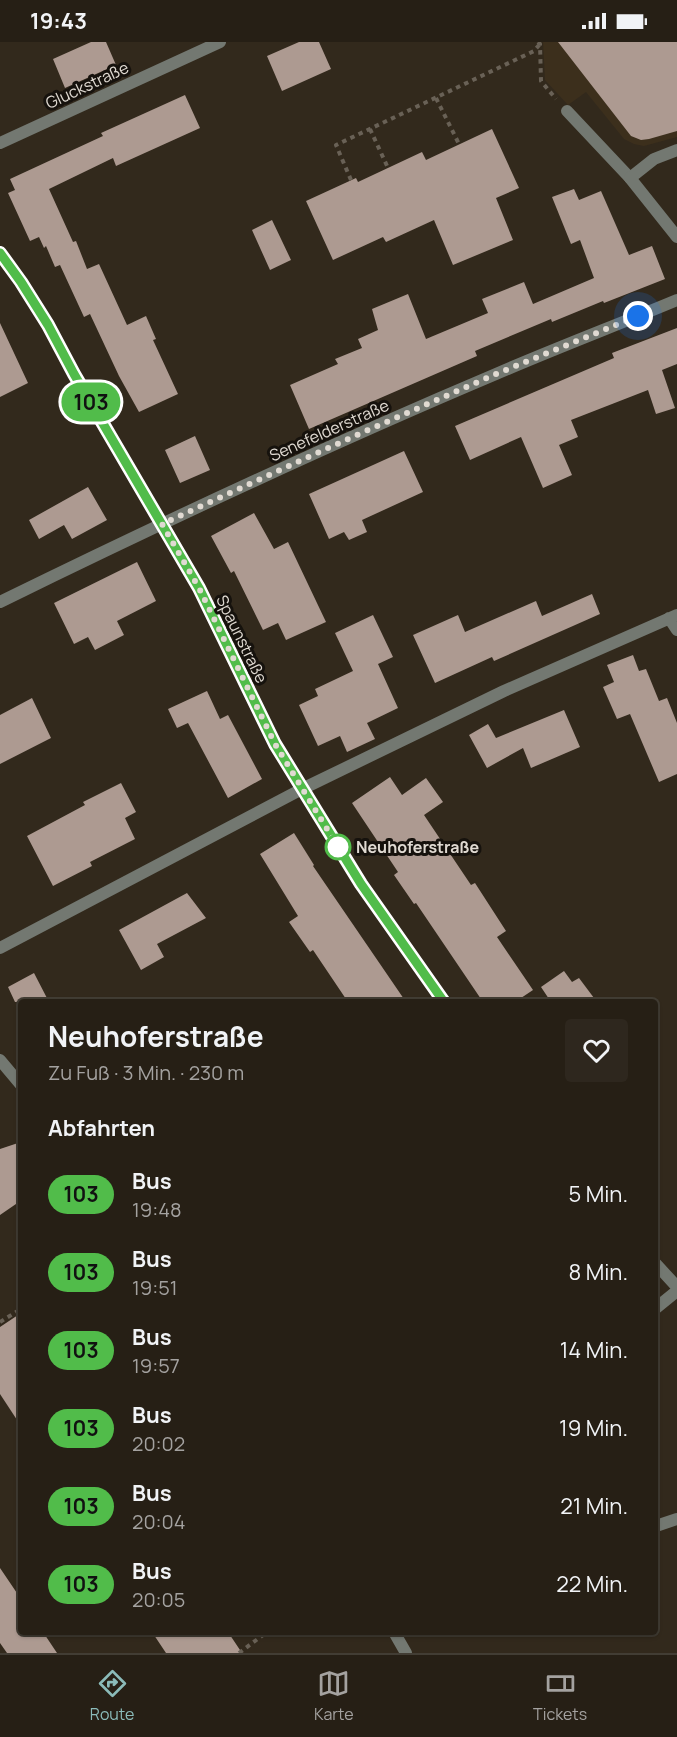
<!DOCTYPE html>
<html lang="de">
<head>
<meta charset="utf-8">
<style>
	:root { --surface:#261f15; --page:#2e271e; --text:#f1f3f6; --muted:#a4a2a0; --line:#423d34; --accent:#8bbbb9 }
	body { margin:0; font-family:Manrope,sans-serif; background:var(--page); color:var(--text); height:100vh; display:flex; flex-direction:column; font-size:22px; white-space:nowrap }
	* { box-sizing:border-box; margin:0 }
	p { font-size:20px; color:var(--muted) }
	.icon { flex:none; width:33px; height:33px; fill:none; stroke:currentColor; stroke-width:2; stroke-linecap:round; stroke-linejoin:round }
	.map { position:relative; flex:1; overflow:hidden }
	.drawer { position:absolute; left:18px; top:957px; width:640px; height:636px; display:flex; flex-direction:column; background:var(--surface); border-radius:6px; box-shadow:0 2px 4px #0004,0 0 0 2px var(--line) }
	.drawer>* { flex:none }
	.badge { padding:0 12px; border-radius:20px; font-size:21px; line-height:39px }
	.you { position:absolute; width:30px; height:30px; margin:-15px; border:4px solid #fff; border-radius:50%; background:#1a73e8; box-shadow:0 0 0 9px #1a73e833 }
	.map>.badge { position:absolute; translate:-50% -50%; box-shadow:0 0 0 3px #fff }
	h2 { padding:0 30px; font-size:22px; line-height:54px }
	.round { display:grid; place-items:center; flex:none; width:63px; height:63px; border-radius:6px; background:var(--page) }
	.head { display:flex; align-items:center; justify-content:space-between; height:102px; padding:0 30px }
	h1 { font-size:28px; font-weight:700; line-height:45px }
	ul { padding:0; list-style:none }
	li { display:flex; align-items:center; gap:18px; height:78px; padding:0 30px }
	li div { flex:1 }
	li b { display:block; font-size:22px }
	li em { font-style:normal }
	li .badge { min-width:66px; font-weight:700; text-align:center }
	.status { display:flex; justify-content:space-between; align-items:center; height:42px; padding:0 30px; background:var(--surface); direction:ltr }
	.status svg { height:16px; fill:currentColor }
	.dock { display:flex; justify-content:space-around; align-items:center; height:84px; border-top:2px solid var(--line); background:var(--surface); font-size:16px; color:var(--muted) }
	.dock a { display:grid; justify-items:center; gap:3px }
	.dock .selected { color:var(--accent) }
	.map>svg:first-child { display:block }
	.built { fill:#3c2f1c }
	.building { fill:#ad9a91 }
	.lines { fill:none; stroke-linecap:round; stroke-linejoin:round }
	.path { stroke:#696156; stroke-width:4; stroke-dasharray:4.5 4.5; stroke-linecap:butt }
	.lane { stroke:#737871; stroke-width:12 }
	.street { stroke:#737871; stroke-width:12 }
	.line-casing { stroke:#fff; stroke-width:14 }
	.line { stroke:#51bc4a; stroke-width:9 }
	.walk { stroke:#e0dad2; stroke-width:6; stroke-dasharray:0 10.8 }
	.stop-dot { fill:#fff; stroke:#51bc4a; stroke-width:3 }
	.labels { text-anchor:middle; stroke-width:6; stroke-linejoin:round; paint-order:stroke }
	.street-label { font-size:16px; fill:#e0dad2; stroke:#16120d }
	.stop-label { font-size:16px; font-weight:bold; fill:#e0dad2; stroke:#16120d; text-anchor:start }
</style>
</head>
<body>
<div class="status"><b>19:43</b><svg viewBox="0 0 49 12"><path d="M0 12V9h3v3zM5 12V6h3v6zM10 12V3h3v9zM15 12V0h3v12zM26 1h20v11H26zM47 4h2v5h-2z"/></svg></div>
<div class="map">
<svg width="677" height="1611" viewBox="0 0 677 1611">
	<rect width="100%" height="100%" fill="#32291c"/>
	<path class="built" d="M543 0H677V95L644 104 634 102 624 97 586 50 568 63 545 38Z"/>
	<path class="building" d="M91 0H106L116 23 65 46 53 17Z
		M299 0H319L331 27 282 49 267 14Z
		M558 0H677V89L649 97 641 98 631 94Z
		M185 53 200 86 116 124 113 116 49 147 73 200 76 199 87 227 99 222 127 283 146 274 156 297 153 298 178 352 139 370 119 334 90 272 84 275 60 223 55 225 46 204 44 206 39 195 30 199 8 151 15 148 10 137 103 94 101 91Z
		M492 87 519 146 496 156 513 198 453 223 434 178 386 200 383 195 333 218 306 159 356 136 358 140 422 110 426 118Z
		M574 147 579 158 601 149 629 213 652 204 665 237 604 261 603 259 552 280 551 277 475 309 477 314 309 387 290 343 338 322 335 317 362 306 358 297 378 288 372 267 408 252 426 297 488 271 482 257 524 240 533 262 594 236 580 198 571 202 552 155Z
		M272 178 291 218 270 228 252 188Z
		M0 281 28 341 0 355Z
		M677 286V322L662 328 675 366 656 372 648 348 571 378 578 395 559 403 572 433 543 446 521 395 470 418 455 384 614 316 612 311Z
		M195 394 210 428 180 441 165 408Z
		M404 409 423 450 362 478 367 490 349 498 344 490 329 497 309 452Z
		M88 445 107 478 72 497 64 483 39 497 29 478Z
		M254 471 274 507 288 500 326 580 286 598 278 581 263 588 234 529 231 531 211 494Z
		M137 520 156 559 117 579 124 593 95 608 88 595 74 602 54 561Z
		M592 552 600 572 494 619 492 615 435 641 413 593 458 573 465 590 536 559 542 574Z
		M373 573 393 615 378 622 398 666 367 681 375 697 347 710 340 694 318 704 299 663 318 654 315 647 353 629 335 591Z
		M633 613 639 629 646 627 659 659 667 656 677 681V732L659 740 630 672 617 677 603 645 614 640 607 623Z
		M207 649 220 677 228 673 262 737 228 756 188 681 177 686 168 667Z
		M32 656 51 696 0 722V673Z
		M564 668 580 705 531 726 523 706 487 726 469 693 488 682 496 696Z
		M390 735 402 753 426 736 443 760 424 773 471 843 475 841 506 889 497 895 533 948 515 960H483L416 861 414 862 394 833 398 830 352 761Z
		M121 741 136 770 125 776 135 797 90 820 92 824 53 844 27 794 85 763 83 760Z
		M294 791 314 823 313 824 406 960H348L313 908 310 910 289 880 298 874 260 812Z
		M187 851 206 876 157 902 164 915 141 928 119 888Z
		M564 929 572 940 579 936 597 960H544L549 957 541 945Z
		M34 931 49 960H15L8 945Z
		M21 1100V1157L16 1162 0 1173V1107Z
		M21 1271V1384L0 1352V1285Z
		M0 1526 21 1557V1590H43L57 1611H7L0 1601Z
		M152 1590H228L242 1611H166Z"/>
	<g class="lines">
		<path class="path" d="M538 0 540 2 541 39 556 57
			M436 56 459 102
			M370 87 388 126
			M351 138 336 103 534 9 540 2
			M0 1280 21 1267
			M239 1611 267 1590"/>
		<path class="lane" d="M567 69 630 136"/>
		<path class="street" d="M0 101 220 0
			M677 108 654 117 630 136 677 195
			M0 211 21 240 48 283 74 332 199 546 275 702 361 842 444 960
			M0 560C163 480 328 403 496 332 556 306 617 283 677 258
			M669 576 677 588
			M0 906 302 747 504 649 677 573
			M0 1018 21 1043
			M656 1222 677 1245
			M656 1266 677 1249
			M656 1484 677 1477
			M394 1590 406 1611"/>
	</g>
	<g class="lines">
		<g class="line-casing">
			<path id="line" d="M0 211 21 240 48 283 74 332 199 546 275 702 361 842 444 960"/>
		</g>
		<use href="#line" class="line"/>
		<path class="walk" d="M338 805 275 702 199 546 162 482 359 392 496 332 638 274"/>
	</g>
	<circle class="stop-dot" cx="338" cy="805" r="12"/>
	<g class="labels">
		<g class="street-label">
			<text transform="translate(87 43) rotate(-25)" y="6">Gluckstraße</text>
			<text transform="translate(329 388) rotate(-24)" y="6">Senefelderstraße</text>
			<text transform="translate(242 597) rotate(64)" y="6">Spaunstraße</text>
		</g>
		<g class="stop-label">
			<text x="356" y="811">Neuhoferstraße</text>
		</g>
	</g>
</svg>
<div class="you" style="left:638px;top:274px"></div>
<b class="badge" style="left:91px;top:360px;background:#51bc4a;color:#111">103</b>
<section class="drawer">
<div class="head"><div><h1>Neuhoferstraße</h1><p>Zu Fuß · 3 Min. · 230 m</p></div><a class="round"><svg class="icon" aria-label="heart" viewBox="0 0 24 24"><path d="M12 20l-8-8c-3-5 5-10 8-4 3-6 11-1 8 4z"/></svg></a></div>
<h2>Abfahrten</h2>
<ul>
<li><span class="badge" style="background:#51bc4a;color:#111">103</span><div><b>Bus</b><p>19:48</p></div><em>5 Min.</em></li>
<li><span class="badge" style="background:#51bc4a;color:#111">103</span><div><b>Bus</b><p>19:51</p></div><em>8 Min.</em></li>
<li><span class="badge" style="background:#51bc4a;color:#111">103</span><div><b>Bus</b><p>19:57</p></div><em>14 Min.</em></li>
<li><span class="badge" style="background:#51bc4a;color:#111">103</span><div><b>Bus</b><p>20:02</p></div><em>19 Min.</em></li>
<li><span class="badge" style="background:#51bc4a;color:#111">103</span><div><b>Bus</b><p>20:04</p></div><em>21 Min.</em></li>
<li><span class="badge" style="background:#51bc4a;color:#111">103</span><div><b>Bus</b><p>20:05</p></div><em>22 Min.</em></li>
</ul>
</section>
</div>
<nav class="dock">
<a class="selected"><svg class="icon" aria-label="directions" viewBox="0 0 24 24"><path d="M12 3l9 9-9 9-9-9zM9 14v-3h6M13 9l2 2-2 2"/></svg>Route</a>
<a><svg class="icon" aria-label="map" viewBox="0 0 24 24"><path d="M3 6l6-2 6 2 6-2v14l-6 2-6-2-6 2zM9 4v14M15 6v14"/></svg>Karte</a>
<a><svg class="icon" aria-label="tickets" viewBox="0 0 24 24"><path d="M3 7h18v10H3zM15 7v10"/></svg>Tickets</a>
</nav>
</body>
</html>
